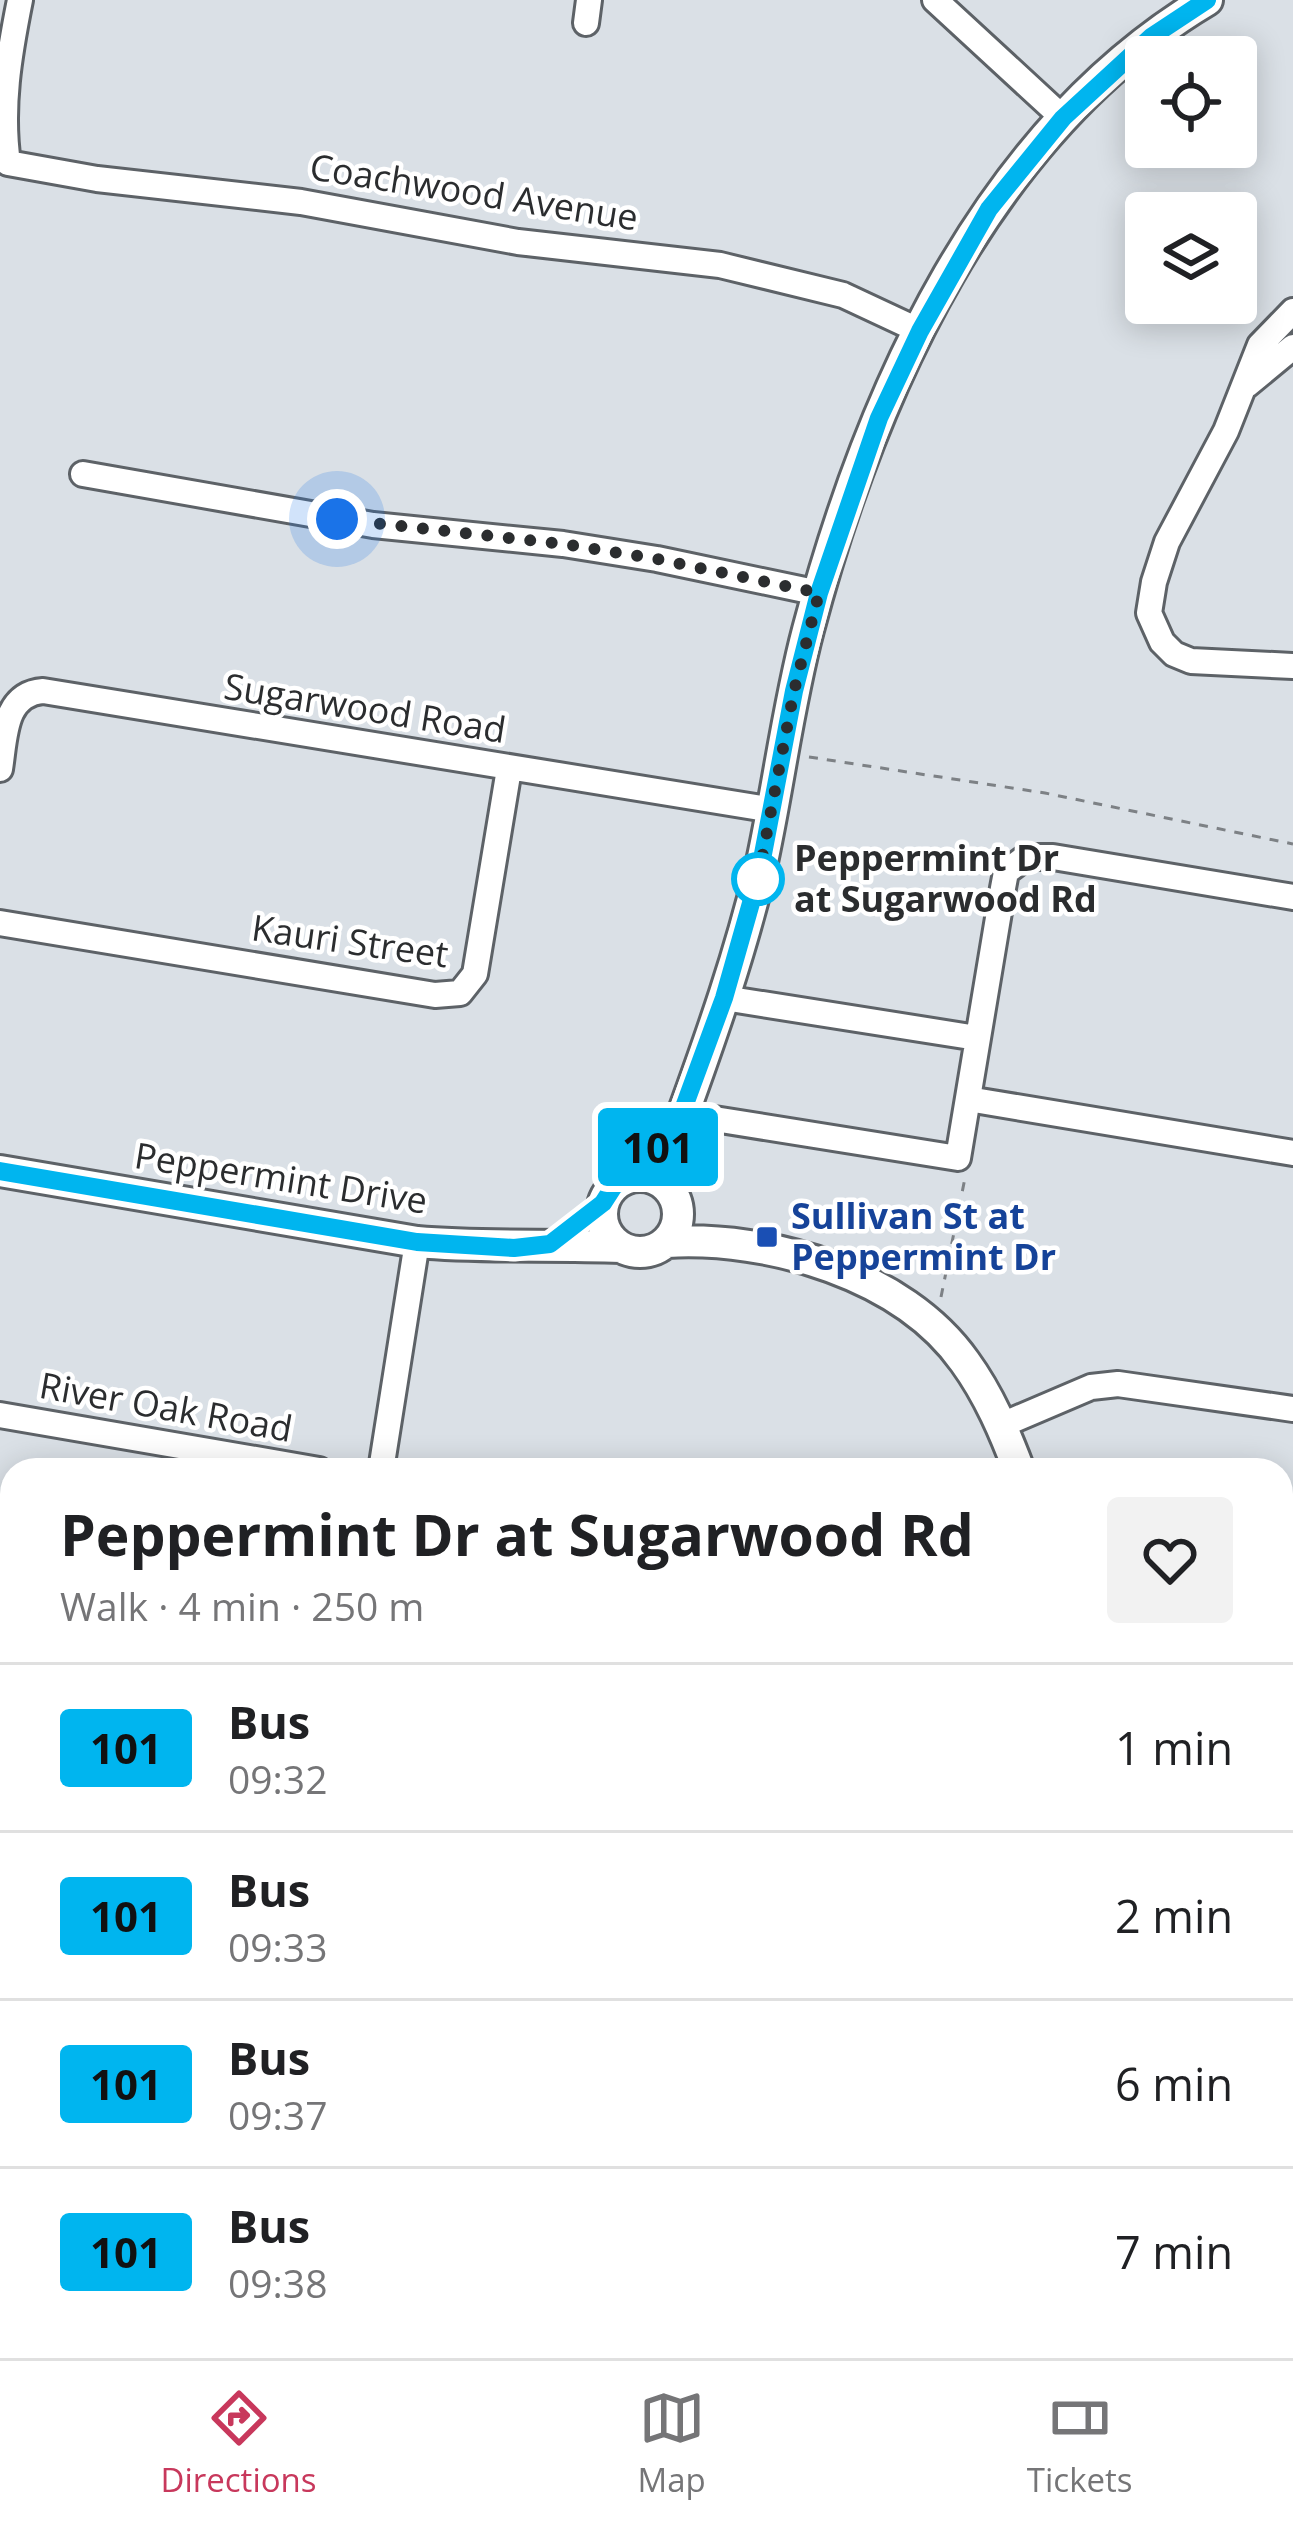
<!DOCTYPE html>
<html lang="en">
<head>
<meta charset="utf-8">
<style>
	:root { --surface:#fff; --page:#f2f2f2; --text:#202124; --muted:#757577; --line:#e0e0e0; --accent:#c8385c }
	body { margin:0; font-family:"Open Sans",sans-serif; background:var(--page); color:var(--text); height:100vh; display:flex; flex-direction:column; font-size:45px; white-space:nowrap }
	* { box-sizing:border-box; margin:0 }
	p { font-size:39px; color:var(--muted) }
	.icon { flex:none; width:66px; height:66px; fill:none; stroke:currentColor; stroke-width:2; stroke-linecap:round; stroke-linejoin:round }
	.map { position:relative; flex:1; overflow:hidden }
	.side { position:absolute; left:0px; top:1458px; width:1293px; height:900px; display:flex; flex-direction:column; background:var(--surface); border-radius:36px 36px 0 0; box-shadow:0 6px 30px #0003 }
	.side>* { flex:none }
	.badge { padding:0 24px; border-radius:9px; font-size:42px; line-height:78px }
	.buttons { position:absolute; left:1125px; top:36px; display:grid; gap:24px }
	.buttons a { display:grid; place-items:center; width:132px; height:132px; border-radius:12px; background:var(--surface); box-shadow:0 6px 30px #0003; font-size:60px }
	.you { position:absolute; width:60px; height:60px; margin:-30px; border:9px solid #fff; border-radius:50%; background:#1a73e8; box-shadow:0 0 0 18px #1a73e833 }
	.map>.badge { position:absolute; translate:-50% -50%; box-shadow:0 0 0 6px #fff }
	.round { display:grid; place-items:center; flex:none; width:126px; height:126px; border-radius:12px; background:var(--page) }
	.head { display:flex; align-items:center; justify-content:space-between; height:204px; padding:0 60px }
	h1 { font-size:57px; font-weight:700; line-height:90px }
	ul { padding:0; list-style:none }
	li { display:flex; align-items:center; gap:36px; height:168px; padding:0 60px; border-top:3px solid var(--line) }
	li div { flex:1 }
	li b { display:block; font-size:45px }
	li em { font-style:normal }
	li .badge { min-width:132px; font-weight:700; text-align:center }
	.tab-bar { display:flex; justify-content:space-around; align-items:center; height:168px; border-top:3px solid var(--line); background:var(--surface); font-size:33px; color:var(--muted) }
	.tab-bar a { display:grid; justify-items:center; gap:6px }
	.tab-bar .on { color:var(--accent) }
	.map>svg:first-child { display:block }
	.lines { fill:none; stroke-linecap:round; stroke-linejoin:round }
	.minor-casing { stroke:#5d6267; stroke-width:30 }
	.tertiary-casing { stroke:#5d6267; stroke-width:36 }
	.path { stroke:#7d8185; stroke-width:3; stroke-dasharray:9 9; stroke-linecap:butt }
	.minor { stroke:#fff; stroke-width:24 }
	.tertiary { stroke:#fff; stroke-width:30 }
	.line-casing { stroke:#fff; stroke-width:27 }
	.line { stroke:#00b5ef; stroke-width:18 }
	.walk { stroke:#2b2d2f; stroke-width:12; stroke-dasharray:0 21.6 }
	.stop-dot { fill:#fff; stroke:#00b5ef; stroke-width:6 }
	.transit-dot { fill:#1a4fb4; stroke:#fff; stroke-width:4.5 }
	.labels { text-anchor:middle; stroke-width:9; stroke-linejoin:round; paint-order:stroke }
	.street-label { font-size:36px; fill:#2b2d2f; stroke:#fff }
	.stop-label { font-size:36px; font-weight:bold; fill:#2b2d2f; stroke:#fff; text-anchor:start }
	.transit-label { font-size:36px; font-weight:bold; fill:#164399; stroke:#fff; text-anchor:start }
</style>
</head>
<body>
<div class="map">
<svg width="1293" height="2358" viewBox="0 0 1293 2358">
	<rect width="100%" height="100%" fill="#dae0e6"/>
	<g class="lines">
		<g class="minor-casing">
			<path id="minor" d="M20 0C9 55 0 108 8 163L97 179 301 202 518 242 720 265 843 295 920 331
				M935 0 1063 118
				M586 23 589 0
				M1293 311 1260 345 1226 431 1167 542 1154 582 1149 613 1162 642 1174 654 1191 661 1293 666
				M1247 385 1293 347
				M83 474 373 525 563 544 657 559 819 593
				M0 769C5 739 3 694 43 691L773 810
				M0 923 435 995 460 993 475 974 509 769
				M724 998 977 1038
				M968 1099 1293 1153
				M677 1126 683 1114 958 1158 1003 888 1006 872 1026 857H1053L1293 897
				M0 1415 319 1470
				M1002 1425 1091 1387 1118 1384 1293 1409
				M381 1470 417 1242
				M0 1656 12 1658
				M0 2296 12 2298
				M351 2346 352 2358
				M1013 2358 1025 2346"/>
		</g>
		<g class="tertiary-casing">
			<path id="tertiary" d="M683 1114C712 1034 740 954 760 871 778 791 787 709 808 630 871 392 987 131 1207 0
				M0 1171 417 1242C485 1248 552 1244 621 1247
				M602 1214a38 38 0 1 1 76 0a38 38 0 1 1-76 0Z
				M632 1176 677 1126
				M667 1242C769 1236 903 1274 965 1362 989 1395 1005 1433 1019 1470
				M0 1925 12 1928
				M961 2346 978 2358"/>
		</g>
		<path class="path" d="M809 757 1045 793 1293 844
			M941 1297 965 1178"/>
		<use href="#minor" class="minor"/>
		<use href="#tertiary" class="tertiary"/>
	</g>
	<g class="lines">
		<g class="line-casing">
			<path id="line" d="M0 1171 417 1242 514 1248 550 1244 603 1203 614 1186 632 1176 677 1126 724 998 759 875 794 691 819 593 879 418 920 331 989 209 1063 118 1151 37 1207 0"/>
		</g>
		<use href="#line" class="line"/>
		<path class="walk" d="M337 519 563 544 657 559 819 593 794 691 758 879"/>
	</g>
	<circle class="stop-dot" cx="758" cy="879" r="24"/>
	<rect class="transit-dot" x="755" y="1225" width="24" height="24" rx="6"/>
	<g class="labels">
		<g class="street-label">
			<text transform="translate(474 192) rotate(9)" y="13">Coachwood Avenue</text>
			<text transform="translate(365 708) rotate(9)" y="13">Sugarwood Road</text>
			<text transform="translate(350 941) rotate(8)" y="13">Kauri Street</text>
			<text transform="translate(281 1178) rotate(9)" y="13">Peppermint Drive</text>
			<text transform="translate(166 1407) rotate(10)" y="13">River Oak Road</text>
		</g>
		<g class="stop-label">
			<text x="794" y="871">Peppermint Dr<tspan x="794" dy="41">at Sugarwood Rd</tspan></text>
		</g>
		<g class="transit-label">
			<text x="791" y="1229">Sullivan St at<tspan x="791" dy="41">Peppermint Dr</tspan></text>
		</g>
	</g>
</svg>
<div class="buttons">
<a><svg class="icon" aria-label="locate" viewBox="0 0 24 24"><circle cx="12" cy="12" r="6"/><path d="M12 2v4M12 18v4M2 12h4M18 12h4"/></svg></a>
<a><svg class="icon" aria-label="layers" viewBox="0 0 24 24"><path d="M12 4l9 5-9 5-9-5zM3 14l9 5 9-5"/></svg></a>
</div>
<div class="you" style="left:337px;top:519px"></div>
<b class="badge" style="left:658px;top:1147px;background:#00b5ef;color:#111">101</b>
<section class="side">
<div class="head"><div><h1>Peppermint Dr at Sugarwood Rd</h1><p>Walk · 4 min · 250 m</p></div><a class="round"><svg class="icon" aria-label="heart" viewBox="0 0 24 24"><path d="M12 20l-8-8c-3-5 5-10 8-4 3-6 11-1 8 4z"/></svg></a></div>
<ul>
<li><span class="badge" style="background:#00b5ef;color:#111">101</span><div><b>Bus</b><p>09:32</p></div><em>1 min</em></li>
<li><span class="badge" style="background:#00b5ef;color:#111">101</span><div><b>Bus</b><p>09:33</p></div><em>2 min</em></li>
<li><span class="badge" style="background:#00b5ef;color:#111">101</span><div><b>Bus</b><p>09:37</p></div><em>6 min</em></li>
<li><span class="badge" style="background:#00b5ef;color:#111">101</span><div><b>Bus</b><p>09:38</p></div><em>7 min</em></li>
</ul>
</section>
</div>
<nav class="tab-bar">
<a class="on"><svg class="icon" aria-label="directions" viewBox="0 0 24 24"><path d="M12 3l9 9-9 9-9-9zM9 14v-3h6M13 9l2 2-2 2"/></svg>Directions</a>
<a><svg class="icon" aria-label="map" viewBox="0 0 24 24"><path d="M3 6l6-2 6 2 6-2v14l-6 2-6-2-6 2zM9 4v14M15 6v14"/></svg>Map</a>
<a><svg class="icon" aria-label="tickets" viewBox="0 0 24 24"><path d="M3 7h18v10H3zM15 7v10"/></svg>Tickets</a>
</nav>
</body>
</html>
